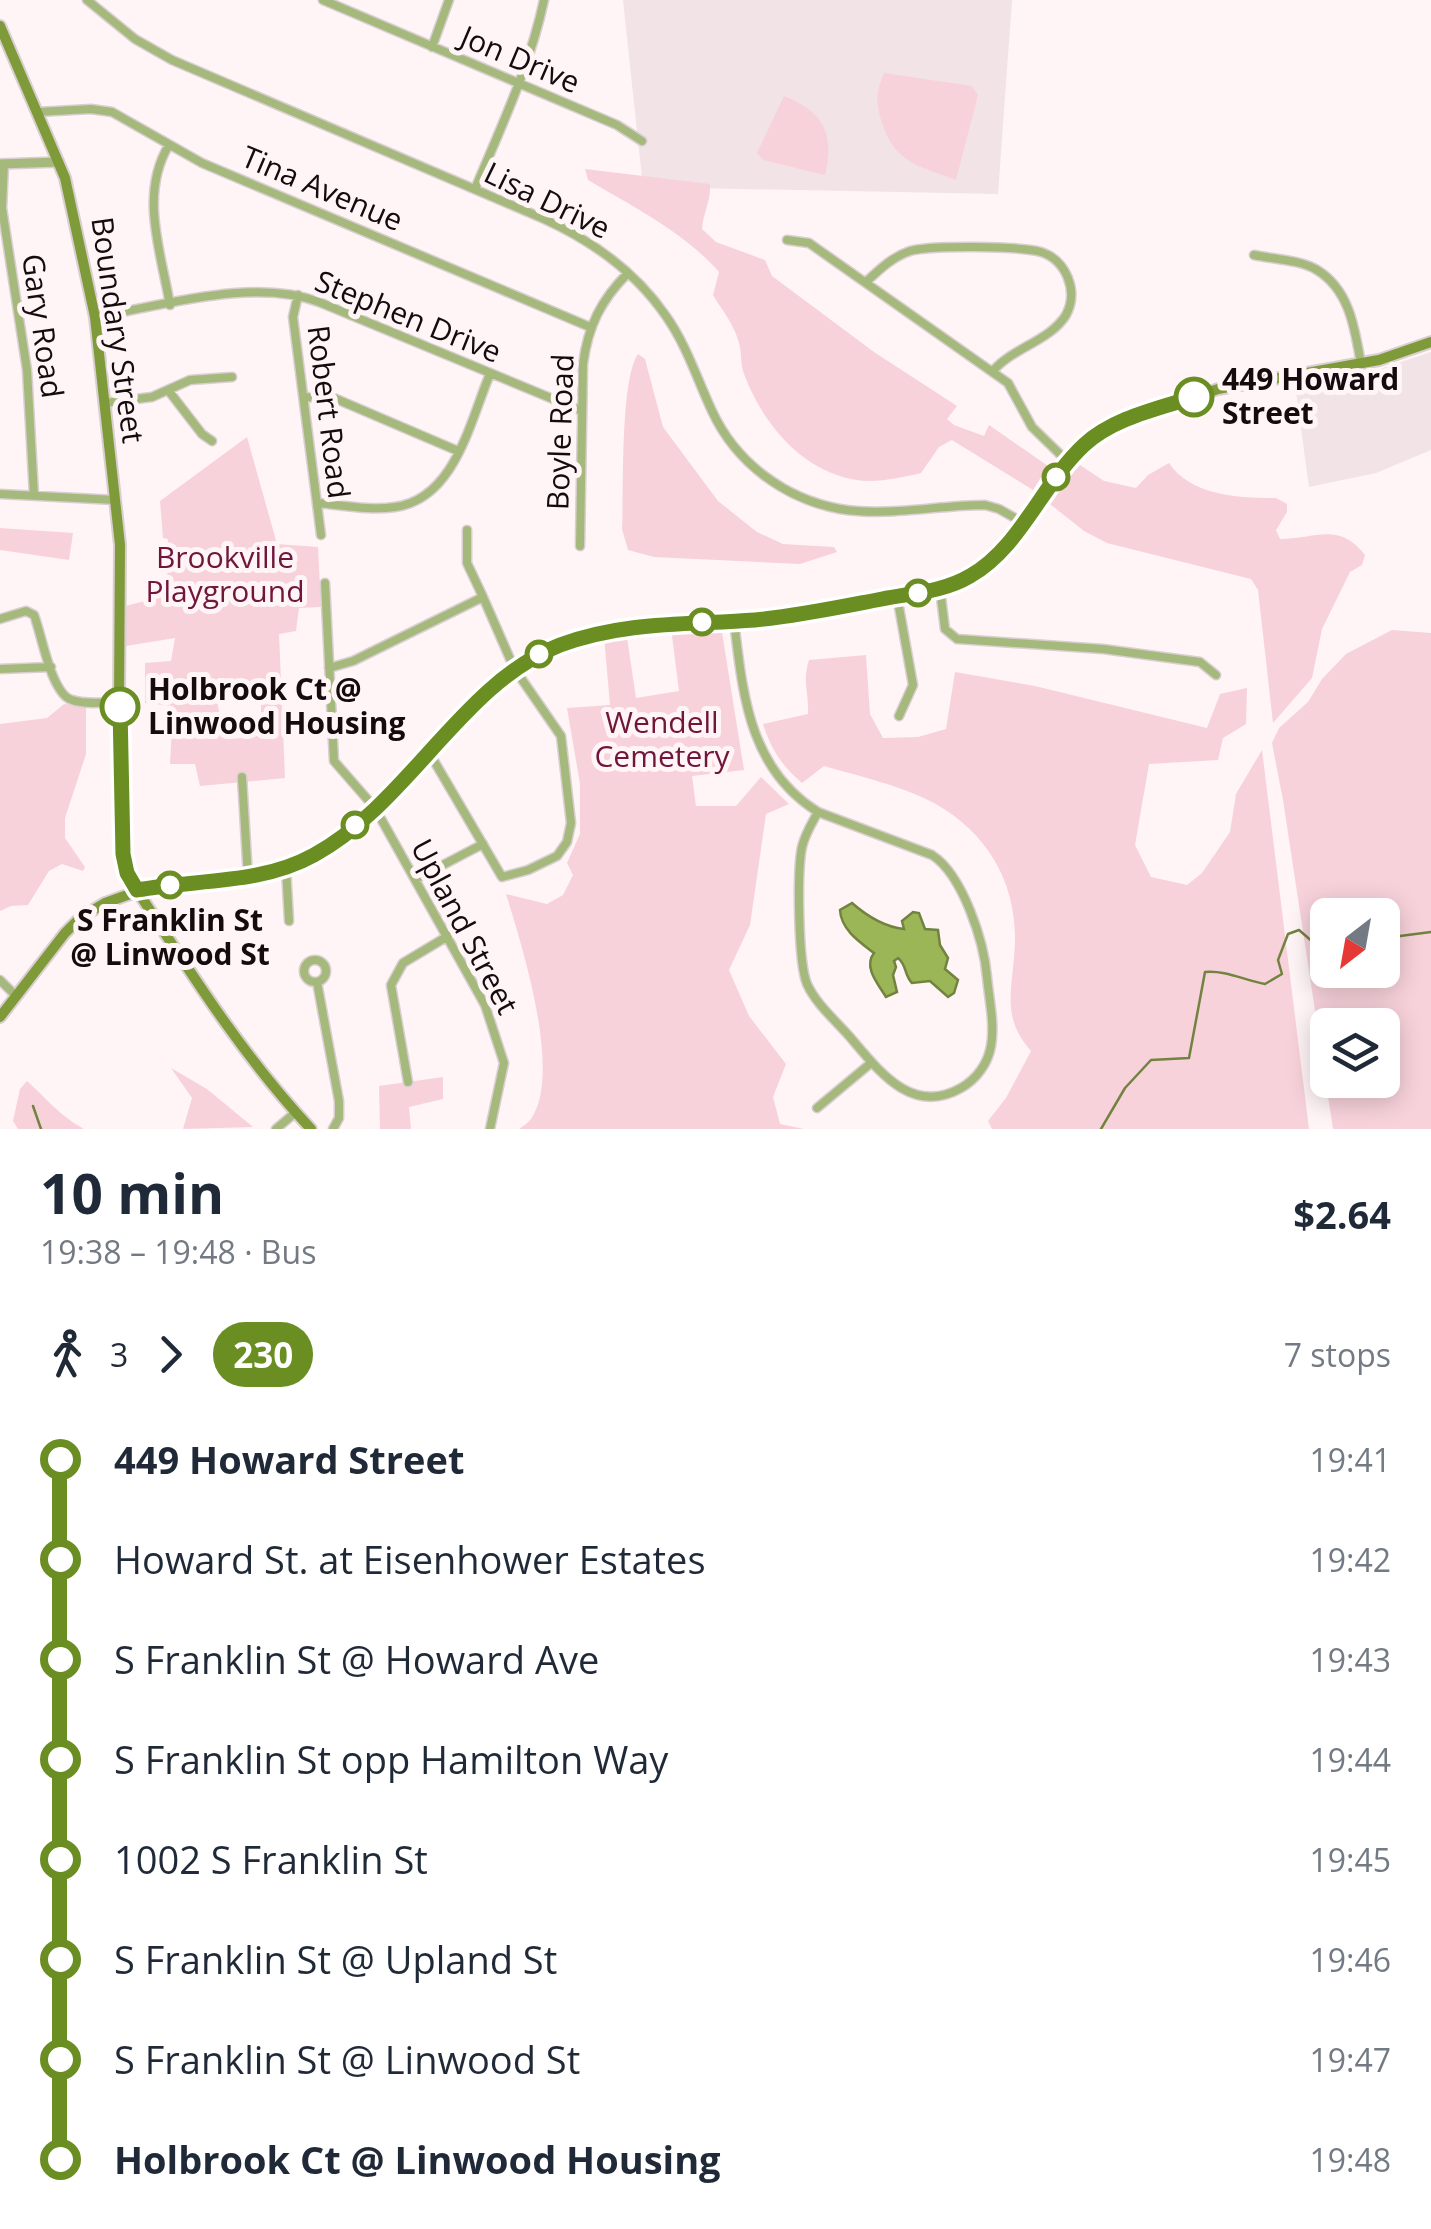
<!DOCTYPE html>
<html lang="en">
<head>
<meta charset="utf-8">
<style>
	:root { --surface:#fff; --page:#f2f2f3; --text:#1f2937; --muted:#747a83 }
	body { margin:0; font-family:"Open Sans",sans-serif; background:var(--page); color:var(--text); height:100vh; display:flex; flex-direction:column; font-size:38px; white-space:nowrap }
	* { box-sizing:border-box; margin:0 }
	p { font-size:32px; color:var(--muted) }
	.icon { flex:none; width:55px; height:55px; fill:none; stroke:currentColor; stroke-width:2; stroke-linecap:round; stroke-linejoin:round }
	.map { position:relative; height:1129px; overflow:hidden }
	.side { display:flex; flex-direction:column; background:var(--surface); flex:1 }
	.side>* { flex:none }
	.badge { padding:0 20px; border-radius:32px; font-size:35px; line-height:65px }
	.needle { width:65px; rotate:211deg }
	.tools { position:absolute; left:1310px; top:898px; display:grid; gap:20px }
	.tools a { display:grid; place-items:center; width:90px; height:90px; border-radius:15px; background:var(--surface); box-shadow:0 5px 25px #0003; font-size:50px }
	.map>.badge { position:absolute; translate:-50% -50%; box-shadow:0 0 0 5px #fff }
	.legs { display:flex; align-items:center; gap:15px; height:110px; padding:0 40px; font-size:32px }
	.legs p { margin-inline-start:auto }
	.overview { display:flex; align-items:center; justify-content:space-between; height:170px; padding:0 40px }
	h1 { font-size:55px; font-weight:700; line-height:75px }
	ul { padding:0 40px; list-style:none }
	li { display:flex; align-items:center; gap:35px; height:100px; font-size:38px }
	li i { display:grid; place-items:center; width:15px; height:100%; margin:0 12px; background:currentColor }
	li i::after { content:''; width:25px; height:25px; margin:-12px; border:8px solid; border-radius:50%; background:var(--surface) }
	li p { margin-inline-start:auto }
	li:first-child i { background:linear-gradient(#0000 50%,currentColor 0) }
	li:last-child i { background:linear-gradient(currentColor 50%,#0000 0) }
	.map>svg:first-child { display:block }
	.built { fill:#f2e3e6 }
	.green { fill:#f8d2db; fill-rule:evenodd }
	.water { fill:#9ab656; stroke:#728340; stroke-width:2.5 }
	.lines { fill:none; stroke-linecap:round; stroke-linejoin:round }
	.stream { stroke:#728340; stroke-width:2.5 }
	.minor-casing { stroke:#d9cfd1; stroke-width:11 }
	.tertiary-casing { stroke:#d9cfd1; stroke-width:12 }
	.secondary-casing { stroke:#d9cfd1; stroke-width:14 }
	.minor { stroke:#a6b97d; stroke-width:8 }
	.tertiary { stroke:#a6b97d; stroke-width:9 }
	.secondary { stroke:#7f9a38; stroke-width:10 }
	.line-1-casing { stroke:#fff; stroke-width:22 }
	.line-1 { stroke:#6b8e23; stroke-width:15 }
	.stop-1-dot { fill:#fff; stroke:#6b8e23; stroke-width:5 }
	.labels { text-anchor:middle; stroke-width:10; stroke-linejoin:round; paint-order:stroke }
	.street-label { font-size:30px; fill:#140b0e; stroke:#fff4f6 }
	.stop-label { font-size:30px; font-weight:bold; fill:#140b0e; stroke:#fff4f6; text-anchor:start }
	.park-label { font-size:30px; fill:#70163a; stroke:#fff4f6 }
</style>
</head>
<body>
<div class="map">
<svg width="1431" height="1129" viewBox="0 0 1431 1129">
	<rect width="100%" height="100%" fill="#fff4f6"/>
	<path class="built" d="M623 0H1012L998 194 643 187Z
		M1431 352V450L1376 473 1309 487 1295 384 1377 370Z"/>
	<path class="green" d="M884 73 972 86 978 95 956 180C922 167 896 164 883 126 876 104 875 94 884 73Z
		M784 96C824 112 835 134 825 175L763 160 757 153Z
		M585 169 710 184C711 201 703 213 702 229L716 242 765 260 772 276 874 352 957 406 947 419 954 425 984 436 989 425 1048 466 1033 490 952 440 939 447 921 473C900 478 873 484 851 479 799 468 762 422 744 374 740 364 742 353 739 343 735 326 722 310 713 295L719 272C685 233 632 206 588 180Z
		M638 354 645 359 663 427 718 501 757 532 783 544 834 547 837 552 800 564 654 557 628 550 622 529C624 491 620 380 638 354Z
		M247 437 277 544 318 547 321 607 299 608 296 631 279 634 285 778 200 786 195 764H170L173 706 145 703V663L171 661 175 638 126 646V606L167 595 168 539 163 538 160 501ZM221 692H269V704L261 705V732L254 737 230 739 223 733 216 695Z
		M1077 463 1104 481 1136 488 1148 475 1169 463C1191 496 1239 498 1276 498L1287 504V512L1276 530 1280 539C1315 539 1339 521 1365 555L1362 565 1350 572 1322 629 1312 678 1273 723 1258 590 1251 579 1107 543 1084 531 1050 504Z
		M0 528 73 533 69 560 0 550Z
		M721 626 744 770 692 776 696 806H736L761 777 789 804 766 814 750 925 729 970 749 1016 786 1064 773 1097 780 1124 804 1129H519C523 1126 528 1123 531 1119 563 1073 521 943 506 894L547 904 563 895 573 875 567 863 580 834V784L567 708 610 705 604 636 626 631 636 698 679 691 671 628Z
		M1392 630 1431 633V1129H1333L1283 800 1272 743 1279 728 1308 702 1322 679 1346 654ZM1328 915H1382V970H1328ZM1328 1025H1382V1080H1328Z
		M866 655 870 714 883 738 918 737 946 729 955 672 1035 686 1207 728 1220 694 1247 688 1246 724 1223 738 1218 760 1149 764 1135 845 1151 877 1187 885 1202 873 1230 832 1236 794 1262 750 1309 1129H992L988 1121 1006 1098 1031 1051C1003 1019 1011 996 1014 957 1021 891 992 835 934 803 903 786 858 776 824 766L802 783C782 766 771 749 763 724L808 714C809 692 802 682 809 660Z
		M64 704 86 706V754L65 818V838L85 867 83 871 62 864 49 871 28 905 11 906 0 911V724L47 718Z
		M171 1068 207 1089 253 1127 183 1129 192 1098Z
		M443 1077V1099L409 1107 411 1129H380L379 1086Z
		M27 1081C48 1100 59 1115 84 1129H18L13 1121 20 1089Z"/>
	<path class="water" d="M852 903C868 917 885 927 904 929L902 921 913 912 919 913 925 929 938 930 940 945 948 958 945 969 958 980 954 993 948 997 930 981 912 983C904 975 907 965 898 958L894 961 896 967 893 975 897 992 886 997C878 984 863 967 874 953 858 941 841 929 840 910Z"/>
	<g class="lines">
		<path class="stream" d="M1382 948 1389 949 1400 936 1431 932
			M33 1106 41 1129
			M1101 1129 1125 1088 1151 1060 1189 1058 1205 972C1225 970 1244 980 1265 984L1282 974 1278 960 1288 934 1299 930 1314 943 1328 946"/>
		<g class="minor-casing">
			<path id="minor" d="M87 0 135 39 172 60 542 218C591 240 635 271 666 316 687 346 697 379 712 411 736 463 785 499 840 509 888 517 937 505 985 505L999 509 1022 522
				M323 0 617 125 642 141
				M432 47 449 0
				M38 112 91 109 112 112 202 163 590 327
				M169 145C139 194 161 252 170 305
				M4 164 2 208 27 370 34 495
				M475 189C501 127 530 66 544 0
				M787 240 809 243 1008 383 1032 427 1068 462
				M1254 255C1273 259 1301 260 1317 270 1350 290 1355 330 1361 364
				M866 282C879 270 892 257 910 251 930 245 1020 246 1041 252 1066 260 1079 291 1066 315 1050 341 1012 348 993 371
				M298 295 293 317 321 535
				M95 317C162 306 254 277 319 302L582 411
				M168 390 202 434 212 441
				M304 397 334 398 458 451
				M104 403 152 397 190 380 232 377
				M0 494 115 500
				M317 503C342 505 370 511 395 507 455 499 470 421 490 374
				M467 530V563L483 597
				M580 546 583 364C588 326 601 300 628 273
				M325 583 334 761 375 808 485 1005 504 1063 490 1129
				M940 589 945 629 957 639 1103 649 1200 662 1216 675
				M897 596 913 685 899 716
				M0 619 26 611 34 615C42 635 51 694 72 700 86 705 104 702 119 702
				M734 621C743 695 749 769 818 812 812 823 805 834 802 847 797 871 798 962 807 984 816 1004 836 1021 850 1037 879 1071 912 1116 961 1088 977 1079 988 1063 991 1046 995 1024 989 999 987 977 984 942 963 875 932 855L818 812
				M329 668 353 661 483 597 514 668 561 736 571 823 567 842 557 856 528 870 502 877 430 754
				M0 669 51 667
				M242 777 248 877
				M286 868 289 921
				M416 879 483 844
				M304 971a11 11 0 1 1 22 0a11 11 0 1 1-22 0Z
				M0 980 16 996
				M317 982 339 1101V1118L333 1129
				M408 1082 391 985 403 963 448 936
				M817 1108 871 1063
				M276 1129 296 1112"/>
		</g>
		<g class="tertiary-casing">
			<path id="tertiary" d="M0 164 59 162"/>
		</g>
		<g class="secondary-casing">
			<path id="secondary" d="M0 26 65 178 95 317 120 545 119 702 125 864 131 881C187 967 240 1053 311 1129
				M0 1017 65 933 80 918 105 903 147 888 272 872 298 863 331 844 401 784 500 679 533 657 612 629 787 616 956 584 993 558 1068 462 1085 444 1111 426 1218 389 1379 360 1431 342"/>
		</g>
		<use href="#minor" class="minor"/>
		<use href="#tertiary" class="tertiary"/>
		<use href="#secondary" class="secondary"/>
	</g>
	<g class="lines">
		<g class="line-1-casing">
			<path id="line-1" d="M120 707 123 854 127 873 137 890C196 879 260 885 314 855 409 803 462 683 560 645 625 621 688 625 755 620 798 616 840 607 882 599 912 593 943 592 970 576 1020 548 1042 484 1084 445 1113 418 1157 409 1194 397"/>
		</g>
		<use href="#line-1" class="line-1"/>
	</g>
	<g class="stop-1-dot">
		<circle cx="1194" cy="397" r="18"/>
		<circle cx="1056" cy="477" r="12"/>
		<circle cx="918" cy="593" r="12"/>
		<circle cx="702" cy="622" r="12"/>
		<circle cx="539" cy="654" r="12"/>
		<circle cx="120" cy="707" r="18"/>
		<circle cx="355" cy="825" r="12"/>
		<circle cx="170" cy="885" r="12"/>
	</g>
	<g class="labels">
		<g class="street-label">
			<text transform="translate(520 60) rotate(23)" y="10">Jon Drive</text>
			<text transform="translate(322 189) rotate(23)" y="10">Tina Avenue</text>
			<text transform="translate(547 201) rotate(26)" y="10">Lisa Drive</text>
			<text transform="translate(408 317) rotate(22)" y="10">Stephen Drive</text>
			<text transform="translate(42 326) rotate(82)" y="10">Gary Road</text>
			<text transform="translate(117 330) rotate(82)" y="10">Boundary Street</text>
			<text transform="translate(328 412) rotate(83)" y="10">Robert Road</text>
			<text transform="translate(561 432) rotate(-88)" y="10">Boyle Road</text>
			<text transform="translate(464 927) rotate(62)" y="10">Upland Street</text>
		</g>
		<g class="stop-label">
			<text x="1222" y="390">449 Howard<tspan x="1222" dy="34">Street</tspan></text>
			<text x="148" y="700">Holbrook Ct @<tspan x="148" dy="34">Linwood Housing</tspan></text>
			<text x="170" y="931" text-anchor="middle">S Franklin St<tspan x="170" dy="34">@ Linwood St</tspan></text>
		</g>
		<g class="park-label">
			<text x="225" y="568">Brookville<tspan x="225" dy="34">Playground</tspan></text>
			<text x="662" y="733">Wendell<tspan x="662" dy="34">Cemetery</tspan></text>
		</g>
	</g>
</svg>
<div class="tools">
<a><svg class="needle" viewBox="-14 -14 28 28"><path d="M0-13l5 13h-10z" fill="#e53935"/><path d="M0 13l5-13h-10z" fill="#747a83"/></svg></a>
<a><svg class="icon" aria-label="layers" viewBox="0 0 24 24"><path d="M12 4l9 5-9 5-9-5zM3 14l9 5 9-5"/></svg></a>
</div>
</div>
<section class="side">
<div class="overview"><div><h1>10 min</h1><p>19:38 – 19:48 · Bus</p></div><b>$2.64</b></div>
<div class="legs"><svg class="icon" aria-label="walk" viewBox="0 0 24 24"><circle cx="13" cy="4" r="2"/><path d="M13 8l-2 6 4 7M11 14l-3 7M7 12l3-4h3l4 4"/></svg>3<svg class="icon" aria-label="forward" viewBox="0 0 24 24"><path d="M9 5l7 7-7 7"/></svg><b class="badge" style="background:#6b8e23;color:#fff">230</b><p>7 stops</p></div>
<ul>
<li><i style="color:#6b8e23"></i><b>449 Howard Street</b><p>19:41</p></li>
<li><i style="color:#6b8e23"></i><span>Howard St. at Eisenhower Estates</span><p>19:42</p></li>
<li><i style="color:#6b8e23"></i><span>S Franklin St @ Howard Ave</span><p>19:43</p></li>
<li><i style="color:#6b8e23"></i><span>S Franklin St opp Hamilton Way</span><p>19:44</p></li>
<li><i style="color:#6b8e23"></i><span>1002 S Franklin St</span><p>19:45</p></li>
<li><i style="color:#6b8e23"></i><span>S Franklin St @ Upland St</span><p>19:46</p></li>
<li><i style="color:#6b8e23"></i><span>S Franklin St @ Linwood St</span><p>19:47</p></li>
<li><i style="color:#6b8e23"></i><b>Holbrook Ct @ Linwood Housing</b><p>19:48</p></li>
</ul>
</section>
</body>
</html>
